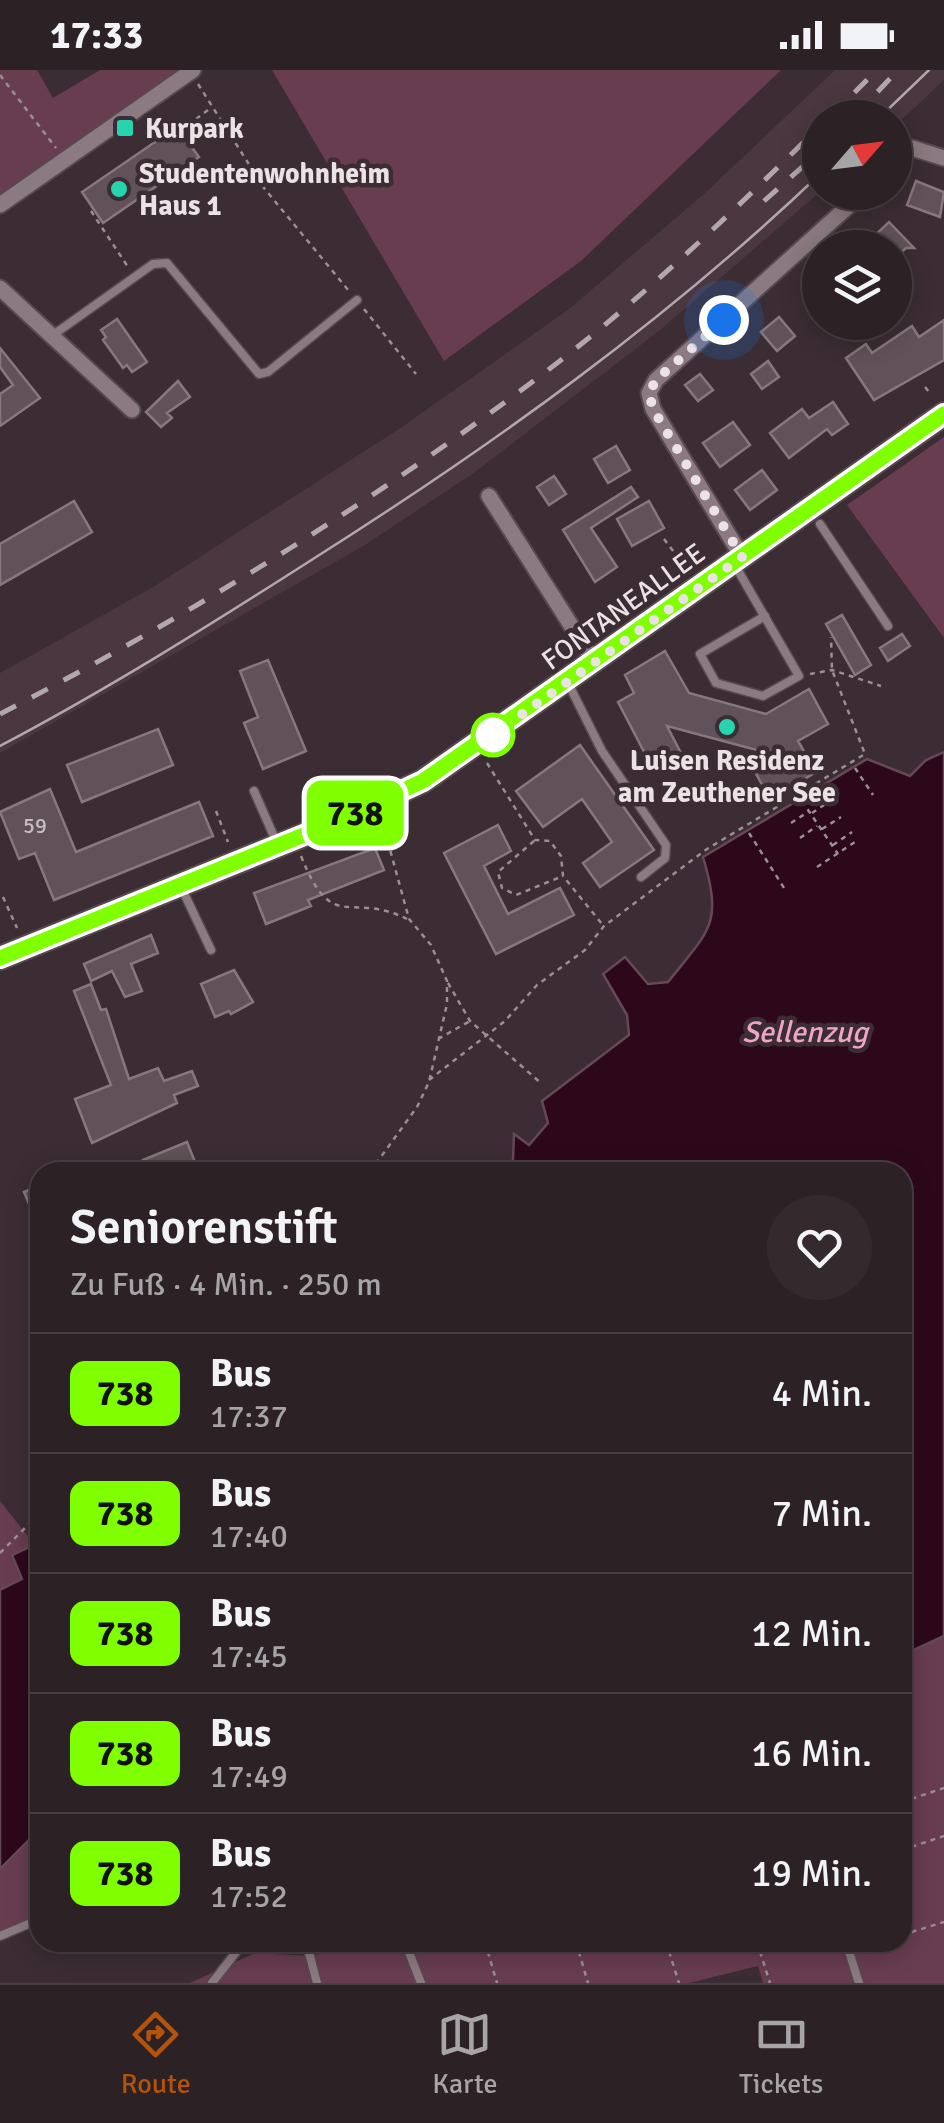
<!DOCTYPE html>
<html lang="de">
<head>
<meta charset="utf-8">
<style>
	:root { --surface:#2c2226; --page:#342a2e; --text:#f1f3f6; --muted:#a6a4a7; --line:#483f43; --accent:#b45309 }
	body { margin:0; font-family:Signika,sans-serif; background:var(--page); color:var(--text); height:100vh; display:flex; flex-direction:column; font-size:38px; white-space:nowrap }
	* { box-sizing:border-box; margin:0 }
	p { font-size:32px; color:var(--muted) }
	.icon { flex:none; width:55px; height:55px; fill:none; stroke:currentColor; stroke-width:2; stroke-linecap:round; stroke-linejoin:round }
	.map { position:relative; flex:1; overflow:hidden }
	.side { position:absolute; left:30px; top:1092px; width:882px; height:790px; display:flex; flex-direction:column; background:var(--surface); border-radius:30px; box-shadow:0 5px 25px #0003,0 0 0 2px var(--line) }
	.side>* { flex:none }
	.badge { padding:0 20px; border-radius:15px; font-size:35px; line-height:65px }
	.needle { width:65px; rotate:62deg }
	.controls { position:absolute; left:802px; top:30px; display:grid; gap:20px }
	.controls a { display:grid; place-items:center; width:110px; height:110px; border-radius:50%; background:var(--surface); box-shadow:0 5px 25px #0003,0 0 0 2px var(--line); font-size:50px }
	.you { position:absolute; width:50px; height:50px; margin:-25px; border:8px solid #fff; border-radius:50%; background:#1a73e8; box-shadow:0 0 0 15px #1a73e833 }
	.map>.badge { position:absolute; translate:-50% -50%; box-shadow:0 0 0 5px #fff }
	.round { display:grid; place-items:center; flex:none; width:105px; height:105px; border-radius:52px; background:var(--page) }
	.summary { display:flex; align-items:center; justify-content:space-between; height:170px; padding:0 40px }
	h1 { font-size:48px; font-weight:600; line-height:75px }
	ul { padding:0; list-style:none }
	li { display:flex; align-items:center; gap:30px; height:120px; padding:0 40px; border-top:2px solid var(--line) }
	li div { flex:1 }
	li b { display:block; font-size:38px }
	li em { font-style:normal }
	li .badge { min-width:110px; font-weight:700; text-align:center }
	.status { display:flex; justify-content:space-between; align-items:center; height:70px; padding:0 50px; background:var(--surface); direction:ltr }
	.status svg { height:28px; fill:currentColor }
	.menu { display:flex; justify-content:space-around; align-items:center; height:140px; border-top:2px solid var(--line); background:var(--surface); font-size:28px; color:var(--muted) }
	.menu a { display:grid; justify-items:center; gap:5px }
	.menu .current { color:var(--accent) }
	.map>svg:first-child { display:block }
	.built { fill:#4b373f }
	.green { fill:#683d50 }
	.water { fill:#2d081b; stroke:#664958; stroke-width:2.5 }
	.building { fill:#615158; stroke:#88777d; stroke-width:2.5 }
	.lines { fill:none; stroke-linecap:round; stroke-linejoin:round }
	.lane-casing { stroke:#564a4f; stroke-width:11 }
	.street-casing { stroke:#564a4f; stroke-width:19 }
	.secondary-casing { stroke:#564a4f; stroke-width:26 }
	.path { stroke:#9a8f93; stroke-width:2.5; stroke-dasharray:5 5; stroke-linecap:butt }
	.lane { stroke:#8b7a81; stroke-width:8 }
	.street { stroke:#8b7a81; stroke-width:15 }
	.secondary { stroke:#8b7a81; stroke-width:22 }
	.tram { stroke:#b2a7ab; stroke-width:2.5 }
	.rail { stroke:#b2a7ab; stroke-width:5; stroke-dasharray:18 18; stroke-linecap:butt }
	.line-casing { stroke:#fff; stroke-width:22 }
	.line { stroke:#7fff00; stroke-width:15 }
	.walk { stroke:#ebe2e5; stroke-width:10; stroke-dasharray:0 18 }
	.poi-dot { fill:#26d5ae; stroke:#3b2d33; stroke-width:4 }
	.stop-dot { fill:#fff; stroke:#7fff00; stroke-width:5 }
	.labels { text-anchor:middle; stroke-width:9; stroke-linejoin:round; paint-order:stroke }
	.number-label { font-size:22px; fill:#c8bec2 }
	.poi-label { font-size:28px; font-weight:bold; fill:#ebe2e5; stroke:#3b2d33; text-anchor:start }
	.street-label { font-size:28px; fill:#ebe2e5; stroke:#3b2d33 }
	.water-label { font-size:30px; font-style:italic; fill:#f0a5c5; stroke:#3b2d33 }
</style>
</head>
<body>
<div class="status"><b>17:33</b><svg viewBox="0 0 49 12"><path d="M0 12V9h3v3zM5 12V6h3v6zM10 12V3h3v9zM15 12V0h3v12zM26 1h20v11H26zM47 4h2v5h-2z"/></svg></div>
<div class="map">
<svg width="944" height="1913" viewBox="0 0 944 1913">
	<rect width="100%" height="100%" fill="#3b2d33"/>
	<path class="built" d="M835 0H944V10L895 56V48H820V122L659 261 475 402 365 475 0 683V603L153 517 399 359 569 239 704 124Z"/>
	<path class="green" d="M0 0H37L53 28 100 0H180L0 129Z
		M272 0H781L581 191 444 291Z
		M944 367V568L847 435Z
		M0 1431 35 1475 13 1485 22 1509 0 1520Z
		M944 1566V1913H763L758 1896 689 1913H190L255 1883 310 1886 368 1873 902 1872 903 1585Z
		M40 1759V1846L0 1863V1799Z"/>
	<path class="water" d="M944 682V1566L903 1585 902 1102H507L513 1090 514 1064 529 1075 548 1053 542 1031 629 965 627 945 603 904 625 887 648 914 668 912C710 859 723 855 703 787L867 689 910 706 926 690Z
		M40 1472V1759L0 1799V1520L22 1509 12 1485Z"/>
	<path class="building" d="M177 57 199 87 103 153 82 122Z
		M916 111 944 122 940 147 907 135Z
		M889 152 914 178H906L895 188V178H875L869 171Z
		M779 247 795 266 777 281 761 262Z
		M117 249 147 292 132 302 127 295 123 298 103 270 106 267 101 260Z
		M944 250V290L874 330 846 288 866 274 872 283 912 256 919 267Z
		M0 278 40 328 0 356V324L13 315 0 297Z
		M768 291 779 307 762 319 751 304Z
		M700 304 713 320 698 331 685 315Z
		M178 311 190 327 167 343 172 348 161 357 146 342Z
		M833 332 848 354 832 365 827 359 789 388 770 363 802 339 809 348Z
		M733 352 750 375 720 397 703 373Z
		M616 376 630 400 608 413 594 389Z
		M762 400 777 420 750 440 735 420Z
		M554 406 566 424 549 435 537 417Z
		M631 417 638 427 591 458 617 497 595 512 563 460Z
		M74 431 92 462 0 515V474Z
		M649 431 664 458 632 476 617 449Z
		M842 545 871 595 855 605 826 554Z
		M902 564 910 576 888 591 880 578Z
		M665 581 689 623 766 644 809 619 828 654 798 671 816 702 770 730 753 698 775 685 667 656 681 683 653 699 618 632 634 623 625 605Z
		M268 590 306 681 263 699 244 653 258 647 240 601Z
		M158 659 173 695 82 732 67 695Z
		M580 675 654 780 600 817 583 793 612 772 582 729 543 757 516 721Z
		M50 719 76 782 199 732 213 766 54 830 35 783 19 789 0 742Z
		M498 755 511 781 484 796 508 844 560 818 574 845 496 884 444 783Z
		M375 778 384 800 308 830 311 836 266 854 254 823Z
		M151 865 158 883 131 894 142 921 125 927 112 901 91 911 84 894Z
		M234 900 253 932 231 944 229 941 215 947 201 914Z
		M91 914 101 940 106 939 129 1009 158 998 164 1011 192 1001 198 1016 174 1025 177 1033 92 1073 75 1029 111 1015 74 921Z
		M187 1072 199 1102H148L143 1090Z
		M40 1116V1160L24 1122Z"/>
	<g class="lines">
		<g class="lane-casing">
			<path id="lane" d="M53 265 153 194 167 193 259 304 268 302 357 230
				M820 454 888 556
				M736 497 799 606 763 626 716 613 700 584 765 546
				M568 613 602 681 666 775 665 788 641 807
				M254 721 276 771
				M182 819 211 880
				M0 1866 40 1849
				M260 1872H320
				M405 1872 421 1913
				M846 1872 859 1913
				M307 1875 317 1913
				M212 1913 244 1872"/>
		</g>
		<g class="street-casing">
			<path id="street" d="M895 94 912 78 944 88
				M0 135 193 0
				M0 218 132 340
				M489 426 595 593
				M742 487 653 339 649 323 656 310 864 122"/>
		</g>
		<g class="secondary-casing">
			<path id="secondary" d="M0 888 331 754 423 711 944 344"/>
		</g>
		<path class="path" d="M0 5 56 78
			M198 14 264 118 349 221
			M188 55 212 37
			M91 141 128 197
			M364 239 416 304
			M925 317 930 323
			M664 469 677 486 693 496
			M810 604 832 600 881 616
			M487 693 535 770 550 771 561 786 563 806 602 854
			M855 698 873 725
			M802 731 838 784
			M216 741 228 772
			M812 743 830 731
			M791 753 808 742
			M822 759 841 747
			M749 763 786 821
			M800 768 817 756
			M534 771 498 802 502 818 516 825 563 806
			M833 775 852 762
			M301 786C333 866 349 820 407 849
			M817 797 858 770
			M3 827 17 858
			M448 913 470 951 542 1014
			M438 969 470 951
			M429 1010 505 951 537 915 585 880 604 856 707 779 865 684 832 600 831 567
			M370 1102 417 1037 429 1012 447 934V911L431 875 409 849 383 754
			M0 1483 40 1443
			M902 1732 944 1718
			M902 1780 944 1766
			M902 1865 944 1852
			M485 1872 497 1913
			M576 1872 588 1913
			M666 1872 679 1913
			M757 1872 770 1913
			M860 1879 880 1872"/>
		<use href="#lane" class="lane"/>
		<use href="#street" class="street"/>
		<use href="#secondary" class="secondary"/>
		<path class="tram" d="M879 48 929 0
			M0 676C108 619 210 555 313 489 493 375 666 251 820 104"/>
		<path class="rail" d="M829 48 877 0
			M853 48 898 0
			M764 131 820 81
			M0 644C189 546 374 432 544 303 642 229 733 142 820 56"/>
	</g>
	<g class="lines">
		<g class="line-casing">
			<path id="line" d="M0 888 331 754 423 711 944 344"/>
		</g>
		<use href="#line" class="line"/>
		<path class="walk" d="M493 665 742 487 653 339 649 323 656 310 724 250"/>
	</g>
	<g class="poi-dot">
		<rect x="115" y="48" width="20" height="20" rx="5"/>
		<circle cx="119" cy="119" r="10"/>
		<circle cx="727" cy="657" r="10"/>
	</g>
	<circle class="stop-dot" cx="493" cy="665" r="20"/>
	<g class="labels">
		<g class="number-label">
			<text x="35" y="763">59</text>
		</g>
		<g class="poi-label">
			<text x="145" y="68">Kurpark</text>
			<text x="139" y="113">Studentenwohnheim<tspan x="139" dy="32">Haus 1</tspan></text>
			<text x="727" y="700" text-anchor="middle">Luisen Residenz<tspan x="727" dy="32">am Zeuthener See</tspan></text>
		</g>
		<g class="street-label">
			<text transform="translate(623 536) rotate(-36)" y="10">FONTANEALLEE</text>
		</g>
		<g class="water-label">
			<text x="805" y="972">Sellenzug</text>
		</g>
	</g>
</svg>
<div class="controls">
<a><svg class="needle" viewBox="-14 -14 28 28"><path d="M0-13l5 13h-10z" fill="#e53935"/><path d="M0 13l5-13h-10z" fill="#a6a4a7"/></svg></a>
<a><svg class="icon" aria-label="layers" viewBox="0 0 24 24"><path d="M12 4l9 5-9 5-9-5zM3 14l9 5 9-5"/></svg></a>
</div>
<div class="you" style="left:724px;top:250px"></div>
<b class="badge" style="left:355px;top:743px;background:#7fff00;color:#111">738</b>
<section class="side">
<div class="summary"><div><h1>Seniorenstift</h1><p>Zu Fuß · 4 Min. · 250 m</p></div><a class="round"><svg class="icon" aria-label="heart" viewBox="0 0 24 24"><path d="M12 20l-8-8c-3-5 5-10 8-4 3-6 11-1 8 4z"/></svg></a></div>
<ul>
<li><span class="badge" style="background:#7fff00;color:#111">738</span><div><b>Bus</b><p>17:37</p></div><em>4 Min.</em></li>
<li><span class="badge" style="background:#7fff00;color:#111">738</span><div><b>Bus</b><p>17:40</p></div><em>7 Min.</em></li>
<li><span class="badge" style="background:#7fff00;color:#111">738</span><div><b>Bus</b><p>17:45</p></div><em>12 Min.</em></li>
<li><span class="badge" style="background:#7fff00;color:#111">738</span><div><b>Bus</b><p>17:49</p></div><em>16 Min.</em></li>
<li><span class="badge" style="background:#7fff00;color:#111">738</span><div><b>Bus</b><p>17:52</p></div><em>19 Min.</em></li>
</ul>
</section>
</div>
<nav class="menu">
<a class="current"><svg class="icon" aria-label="directions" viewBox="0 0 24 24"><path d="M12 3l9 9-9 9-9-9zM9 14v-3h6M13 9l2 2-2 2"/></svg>Route</a>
<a><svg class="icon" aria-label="map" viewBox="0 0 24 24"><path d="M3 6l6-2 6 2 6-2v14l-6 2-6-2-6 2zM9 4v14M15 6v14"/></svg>Karte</a>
<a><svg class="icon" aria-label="tickets" viewBox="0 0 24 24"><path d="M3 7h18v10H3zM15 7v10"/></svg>Tickets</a>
</nav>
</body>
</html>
